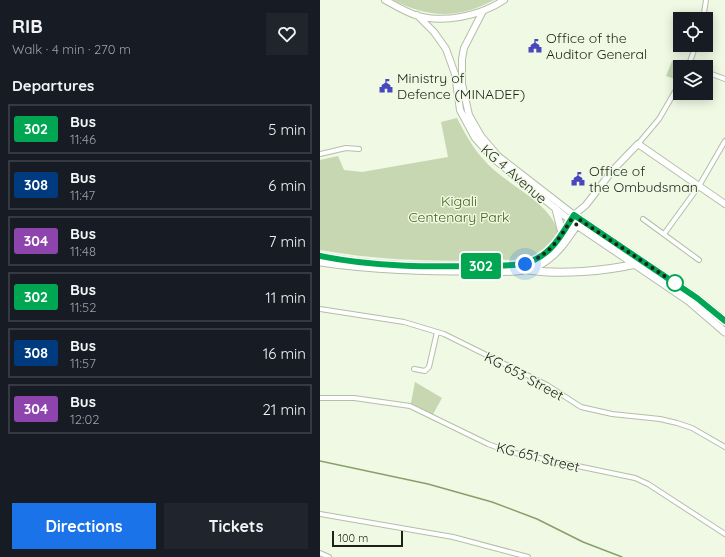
<!DOCTYPE html>
<html lang="en">
<head>
<meta charset="utf-8">
<style>
	:root { --surface:#171b24; --page:#20242c; --text:#f1f3f6; --muted:#9ea1a6; --line:#363941; --accent:#1a73e8 }
	body { margin:0; font-family:Quicksand,sans-serif; background:var(--page); color:var(--text); height:100vh; display:flex; flex-direction:column; font-size:15px; white-space:nowrap }
	* { box-sizing:border-box; margin:0 }
	p { font-size:13px; color:var(--muted) }
	.icon { flex:none; width:22px; height:22px; fill:none; stroke:currentColor; stroke-width:2; stroke-linecap:round; stroke-linejoin:round }
	.map { position:relative; flex:1; overflow:hidden }
	.side { display:flex; flex-direction:column; background:var(--surface); width:320px }
	.side>* { flex:none }
	.badge { padding:0 8px; border-radius:3px; font-size:14px; line-height:26px }
	.tools { position:absolute; left:353px; top:12px; display:grid; gap:8px }
	.tools a { display:grid; place-items:center; width:40px; height:40px; border-radius:0px; background:var(--surface); box-shadow:0 2px 10px #0003; font-size:20px }
	.scale { position:absolute; left:12px; bottom:10px; width:71px; box-sizing:border-box; padding-left:4px; border:2px solid #1d2119; border-top:0; font-size:11px; line-height:14px; white-space:nowrap; color:#1d2119; -webkit-text-stroke:3px #eff9e3; paint-order:stroke }
	.you { position:absolute; width:20px; height:20px; margin:-10px; border:3px solid #fff; border-radius:50%; background:#1a73e8; box-shadow:0 0 0 6px #1a73e833 }
	.map>.badge { position:absolute; translate:-50% -50%; box-shadow:0 0 0 2px #fff }
	h2 { padding:0 12px; font-size:15px; line-height:36px }
	.round { display:grid; place-items:center; flex:none; width:42px; height:42px; border-radius:0px; background:var(--page) }
	.headline { display:flex; align-items:center; justify-content:space-between; height:68px; padding:0 12px }
	h1 { font-size:19px; font-weight:800; line-height:30px }
	.action { display:flex; gap:8px; margin-top:auto; padding:8px 12px }
	.action a { flex:1; height:46px; border-radius:0px; background:var(--accent); color:#fff; font-size:16px; font-weight:800; line-height:46px; text-align:center }
	.action a+a { background:var(--page); color:var(--text) }
	ul { padding:0; list-style:none }
	li { display:flex; align-items:center; gap:12px; height:50px; margin:0 8px 6px; padding:0 4px; border:2px solid var(--line); border-radius:0px }
	li div { flex:1 }
	li b { display:block; font-size:15px }
	li em { font-style:normal }
	li .badge { min-width:44px; font-weight:700; text-align:center }
	main { display:flex; flex:1; min-height:0 }
	.map>svg:first-child { display:block }
	.green { fill:#c6d7b2 }
	.lines { fill:none; stroke-linecap:round; stroke-linejoin:round }
	.stream { stroke:#889f6c; stroke-width:1.5 }
	.minor-casing { stroke:#b4bea9; stroke-width:6 }
	.secondary-casing { stroke:#b4bea9; stroke-width:8 }
	.primary-casing { stroke:#b4bea9; stroke-width:9 }
	.minor { stroke:#fff; stroke-width:4 }
	.secondary { stroke:#fff; stroke-width:6 }
	.primary { stroke:#fff; stroke-width:7 }
	.line-casing { stroke:#fff; stroke-width:9 }
	.line { stroke:#00a651; stroke-width:6 }
	.walk { stroke:#1d2119; stroke-width:4; stroke-dasharray:0 7.2 }
	.stop-dot { fill:#fff; stroke:#00a651; stroke-width:2 }
	.labels { text-anchor:middle; stroke-width:3; stroke-linejoin:round; paint-order:stroke }
	.poi-label { font-size:14px; fill:#1d2119; stroke:#eff9e3; text-anchor:start }
	.street-label { font-size:14px; fill:#1d2119; stroke:#eff9e3 }
	.park-label { font-size:14px; fill:#466216; stroke:#eff9e3 }
</style>
</head>
<body>
<main>
<section class="side">
<div class="headline"><div><h1>RIB</h1><p>Walk · 4 min · 270 m</p></div><a class="round"><svg class="icon" aria-label="heart" viewBox="0 0 24 24"><path d="M12 20l-8-8c-3-5 5-10 8-4 3-6 11-1 8 4z"/></svg></a></div>
<h2>Departures</h2>
<ul>
<li><span class="badge" style="background:#00a651;color:#fff">302</span><div><b>Bus</b><p>11:46</p></div><em>5 min</em></li>
<li><span class="badge" style="background:#003b80;color:#fff">308</span><div><b>Bus</b><p>11:47</p></div><em>6 min</em></li>
<li><span class="badge" style="background:#8e44ad;color:#fff">304</span><div><b>Bus</b><p>11:48</p></div><em>7 min</em></li>
<li><span class="badge" style="background:#00a651;color:#fff">302</span><div><b>Bus</b><p>11:52</p></div><em>11 min</em></li>
<li><span class="badge" style="background:#003b80;color:#fff">308</span><div><b>Bus</b><p>11:57</p></div><em>16 min</em></li>
<li><span class="badge" style="background:#8e44ad;color:#fff">304</span><div><b>Bus</b><p>12:02</p></div><em>21 min</em></li>
</ul>
<div class="action"><a>Directions</a><a>Tickets</a></div>
</section>
<div class="map">
<svg width="405" height="557" viewBox="0 0 405 557">
	<rect width="100%" height="100%" fill="#eff9e3"/>
	<path class="green" d="M73 0H174C139 19 108 18 73 0Z
		M352 61 362 64 355 79 346 76Z
		M137 118C147 138 157 155 174 170 197 190 229 203 239 233 230 244 223 254 209 258 198 261 182 259 170 260 113 262 56 260 0 250V160L18 156 24 170 42 172 128 157 121 122Z
		M95 382 122 398 112 416 90 408Z"/>
	<g class="lines">
		<path class="stream" d="M0 461 108 484 172 502 217 519 263 542 302 557"/>
		<g class="minor-casing">
			<path id="minor" d="M383 19 386 0
				M368 67 376 45
				M386 72 405 79
				M318 144 339 119 360 83
				M0 154 26 148 39 149
				M323 219 379 260
				M344 234 379 186 405 141
				M0 309 84 322 124 334 227 385 261 407 292 414 340 419 357 423 372 428 405 447
				M94 369 105 371 109 367 117 332
				M0 398H34L90 406 168 444 190 452 315 478 328 484 405 534
				M0 514 133 537 208 557
				M0 553 9 557"/>
		</g>
		<g class="secondary-casing">
			<path id="secondary" d="M65 0C74 5 84 11 95 15 123 24 160 16 184 0
				M163 11 144 48 142 59V84L149 115 161 136 178 156 254 215 266 205 292 171 318 144 405 204
				M97 15 114 32 126 49 135 74 140 110 155 138 175 160 251 221"/>
		</g>
		<g class="primary-casing">
			<path id="primary" d="M236 209 242 233
				M254 223 369 301 405 332
				M0 256C53 267 110 267 164 266 181 265 199 267 214 260 234 251 243 232 254 215L377 298 405 321
				M0 262C53 270 105 271 159 271 177 271 203 274 219 265 237 256 249 237 260 220
				M209 270C240 275 285 271 316 264"/>
		</g>
		<use href="#minor" class="minor"/>
		<use href="#secondary" class="secondary"/>
		<use href="#primary" class="primary"/>
	</g>
	<g class="lines">
		<g class="line-casing">
			<path id="line" d="M0 256C53 267 109 267 164 266 180 265 199 267 214 260 234 251 243 232 254 215L377 298 405 321"/>
		</g>
		<use href="#line" class="line"/>
		<path class="walk" d="M205 264C230 254 237 242 251 220L257 225 260 220 355 283"/>
	</g>
	<defs>
		<g id="civic-bare" transform="scale(1.08)"><path d="M-.6-6.5H3V-4.5H.6V-3L4-1V1h2V6H-6V1h2V-1L-.6-3ZM-1.2 2.5V6h2.4V2.5Z" fill="#4947bd" stroke="#eff9e3" stroke-width="2.5" paint-order="stroke"/></g>
	</defs>
	<g fill-rule="evenodd">
		<use href="#civic-bare" x="215" y="46"/>
		<use href="#civic-bare" x="66" y="86"/>
		<use href="#civic-bare" x="258" y="179"/>
	</g>
	<circle class="stop-dot" cx="355" cy="283" r="8"/>
	<g class="labels">
		<g class="poi-label">
			<text x="226" y="43">Office of the<tspan x="226" dy="16">Auditor General</tspan></text>
			<text x="77" y="83">Ministry of<tspan x="77" dy="16">Defence (MINADEF)</tspan></text>
			<text x="269" y="176">Office of<tspan x="269" dy="16">the Ombudsman</tspan></text>
		</g>
		<g class="street-label">
			<text transform="translate(194 174) rotate(41)" y="5">KG 4 Avenue</text>
			<text transform="translate(204 376) rotate(28)" y="5">KG 653 Street</text>
			<text transform="translate(218 457) rotate(14)" y="5">KG 651 Street</text>
		</g>
		<g class="park-label">
			<text x="139" y="206">Kigali<tspan x="139" dy="16">Centenary Park</tspan></text>
		</g>
	</g>
</svg>
<div class="tools">
<a><svg class="icon" aria-label="locate" viewBox="0 0 24 24"><circle cx="12" cy="12" r="6"/><path d="M12 2v4M12 18v4M2 12h4M18 12h4"/></svg></a>
<a><svg class="icon" aria-label="layers" viewBox="0 0 24 24"><path d="M12 4l9 5-9 5-9-5zM3 14l9 5 9-5"/></svg></a>
</div>
<div class="scale">100 m</div>
<div class="you" style="left:205px;top:264px"></div>
<b class="badge" style="left:161px;top:266px;background:#00a651;color:#fff">302</b>
</div>
</main>
</body>
</html>
